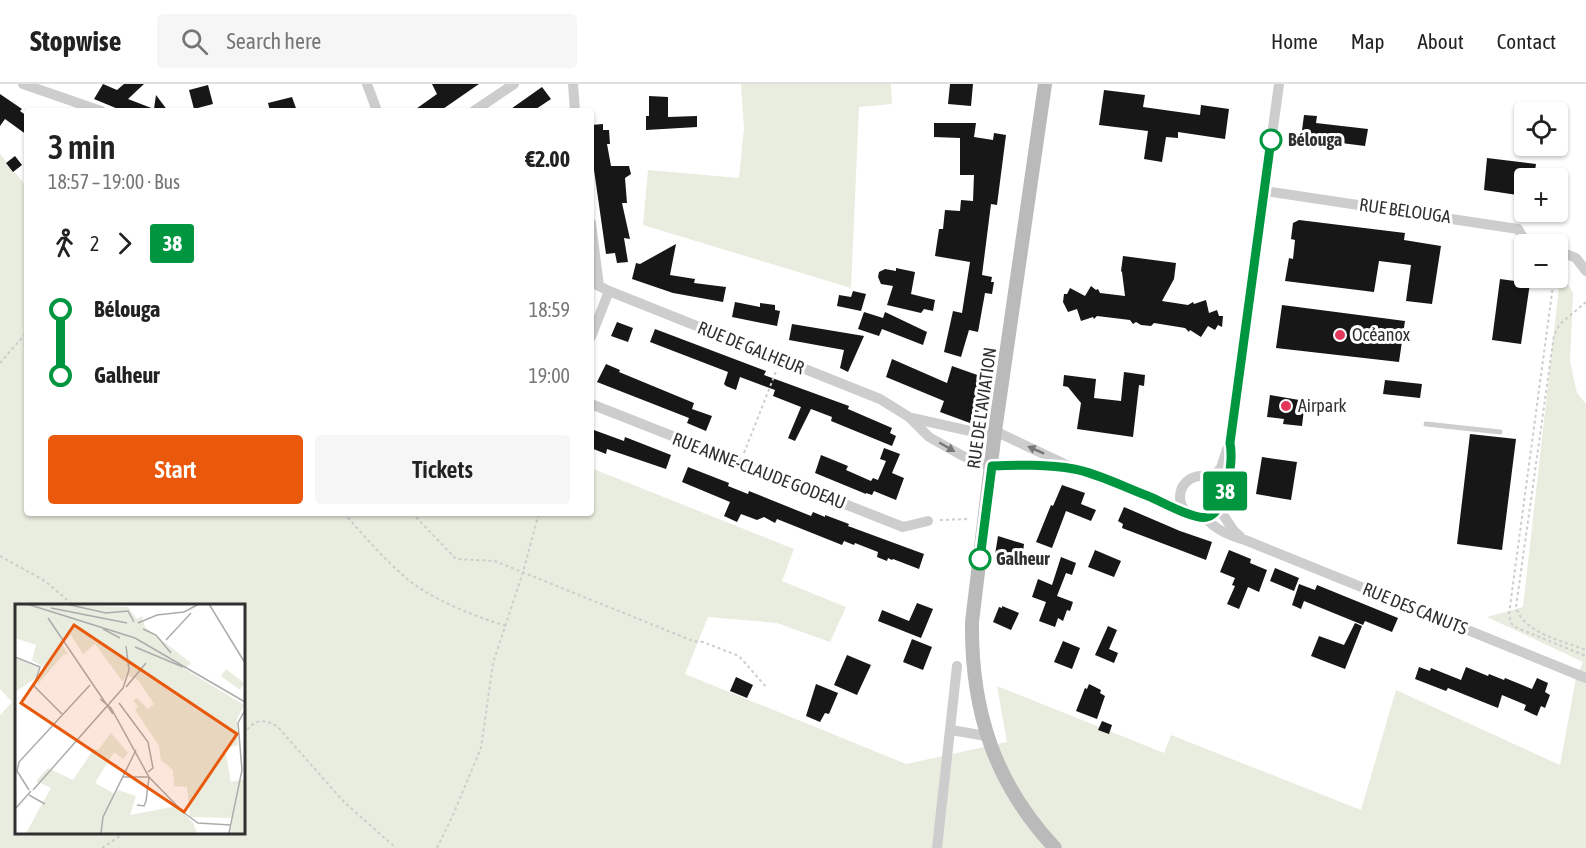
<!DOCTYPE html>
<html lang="en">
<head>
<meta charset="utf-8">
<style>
	:root { --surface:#fff; --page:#f6f6f6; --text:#222; --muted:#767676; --line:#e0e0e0; --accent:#ea580c }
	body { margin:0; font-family:"Asap Condensed",sans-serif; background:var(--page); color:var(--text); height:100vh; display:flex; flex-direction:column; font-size:22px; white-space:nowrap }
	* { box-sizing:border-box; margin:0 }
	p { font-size:20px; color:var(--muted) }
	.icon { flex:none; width:33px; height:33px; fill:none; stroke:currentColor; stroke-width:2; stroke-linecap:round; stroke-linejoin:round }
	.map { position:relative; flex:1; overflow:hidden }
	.details { position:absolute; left:24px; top:24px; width:570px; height:408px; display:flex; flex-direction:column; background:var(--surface); border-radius:6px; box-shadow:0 2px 4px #0004 }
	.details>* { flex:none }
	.badge { padding:0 12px; border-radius:4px; font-size:21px; line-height:39px }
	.buttons { position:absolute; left:1514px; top:18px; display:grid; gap:12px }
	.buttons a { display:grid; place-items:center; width:54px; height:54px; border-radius:6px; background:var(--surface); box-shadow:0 2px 4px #0004; font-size:30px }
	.map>.badge { position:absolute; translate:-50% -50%; box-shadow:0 0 0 3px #fff }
	.legs { display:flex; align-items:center; gap:9px; height:66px; padding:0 24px; font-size:20px }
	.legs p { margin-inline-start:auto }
	.head { display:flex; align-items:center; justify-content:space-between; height:102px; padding:0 24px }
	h1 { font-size:33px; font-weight:600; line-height:45px }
	.action { display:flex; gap:12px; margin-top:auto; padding:12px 24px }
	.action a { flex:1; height:69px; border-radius:6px; background:var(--accent); color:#fff; font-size:24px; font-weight:600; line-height:69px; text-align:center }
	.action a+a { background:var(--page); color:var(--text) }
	ul { padding:0 24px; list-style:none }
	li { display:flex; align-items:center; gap:21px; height:66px; font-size:22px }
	li i { display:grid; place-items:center; width:9px; height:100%; margin:0 8px; background:currentColor }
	li i::after { content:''; width:15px; height:15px; margin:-8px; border:4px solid; border-radius:50%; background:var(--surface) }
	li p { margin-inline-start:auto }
	li:first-child i { background:linear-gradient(#0000 50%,currentColor 0) }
	li:last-child i { background:linear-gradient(currentColor 50%,#0000 0) }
	header { display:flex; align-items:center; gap:36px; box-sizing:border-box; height:84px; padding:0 30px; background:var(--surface); border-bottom:2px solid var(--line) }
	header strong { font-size:28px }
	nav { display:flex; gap:33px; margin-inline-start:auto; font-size:21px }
	.search { width:420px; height:54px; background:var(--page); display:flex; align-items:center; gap:15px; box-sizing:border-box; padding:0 21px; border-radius:6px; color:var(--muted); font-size:22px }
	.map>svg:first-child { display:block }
	.green { fill:#e8eddf; fill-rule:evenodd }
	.building { fill:#171717 }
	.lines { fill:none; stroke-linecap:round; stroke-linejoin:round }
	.path { stroke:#cdcdcd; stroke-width:2; stroke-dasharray:3 3; stroke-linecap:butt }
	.lane { stroke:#cdcdcd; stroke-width:5 }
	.street { stroke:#cdcdcd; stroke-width:10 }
	.secondary { stroke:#bababa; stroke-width:14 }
	.oneway { fill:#777 }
	.line-1-casing { stroke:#fff; stroke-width:14 }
	.line-1 { stroke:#009640; stroke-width:9 }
	.stop-1-dot { fill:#fff; stroke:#009640; stroke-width:3 }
	.poi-dot { fill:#e2385a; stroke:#fff; stroke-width:2 }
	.labels { text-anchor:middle; stroke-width:6; stroke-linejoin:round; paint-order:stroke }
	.stop-label { font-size:18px; font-weight:bold; fill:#303030; stroke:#fff; text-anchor:start }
	.street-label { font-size:18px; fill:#303030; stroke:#fff }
	.poi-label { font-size:18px; fill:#303030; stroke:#fff; text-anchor:start }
	.inset-road { fill:none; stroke:#acacac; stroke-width:1.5 }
	.view { fill:#e8590c; fill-opacity:0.15; stroke:#e8590c; stroke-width:3 }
	.inset-edge { fill:none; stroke:#303030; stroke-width:3 }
</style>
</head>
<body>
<header>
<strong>Stopwise</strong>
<div class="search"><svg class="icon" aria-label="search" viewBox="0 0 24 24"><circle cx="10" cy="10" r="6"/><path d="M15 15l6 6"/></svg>Search here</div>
<nav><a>Home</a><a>Map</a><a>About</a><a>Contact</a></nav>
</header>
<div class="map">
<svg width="1586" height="764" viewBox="0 0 1586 764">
	<rect width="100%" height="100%" fill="#fff"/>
	<path class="green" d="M741 0H891L892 20 859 23 851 204 643 141 648 86 739 94 744 44Z
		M0 70 27 103V429H591V384L794 465 782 497 846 523 830 558 777 539 708 533 685 590 906 680 1007 658 997 602 1164 669 1171 651 1361 726 1396 606 1560 681 1576 594 1583 578 1487 533 1523 523 1560 194 1565 195 1573 209 1570 277 1577 309 1586 320V764H0V631L12 618 0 605ZM16 521H243V748H16Z"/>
	<path class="building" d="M103 0 117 6 124 0H144L128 15 154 25 156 11 168 27H123L94 15Z
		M432 0H479L440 27H413L437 10Z
		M950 0H973L971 22 948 20Z
		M208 1 213 20 194 25 189 6Z
		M542 3 551 15 533 27H508Z
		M1104 6 1145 11 1143 23 1200 31 1201 21 1229 25 1225 55 1178 48V54L1166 53 1162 78 1144 75 1148 47 1099 41Z
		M0 10 22 25 20 27 27 32V51L5 35 0 42Z
		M649 12 668 13V33L697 32V43L646 46V32H649Z
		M292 13 297 27H270L268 19Z
		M1304 31 1317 32 1316 39 1368 45 1365 62 1301 54Z
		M934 39H976L974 53 993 56 994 49 1006 51 997 121 991 120 982 191 992 193 991 198H994L992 210 985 209 978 248 969 246 961 273 944 268 953 227 962 229 970 178 935 172 939 145H943L945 126 960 127 961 116 973 117 974 91H960V54L934 53Z
		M603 40V46H609L610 60H607L611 82H629L631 90 625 94 627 119H622L630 155 624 154 628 178 617 179 615 169 606 170 591 65V41Z
		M15 72 22 81 13 88 6 79Z
		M1487 74 1536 80 1534 94H1524V112L1484 106Z
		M1299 136 1405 149 1404 156 1441 162 1432 220 1406 217 1411 181 1379 177 1374 208 1285 197 1289 174 1293 175 1295 156 1291 155 1293 139Z
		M676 160 670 191 695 195 694 199 726 203 723 218 673 209 632 195 636 179 640 180Z
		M1123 172 1176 179 1174 195 1162 217 1188 221 1193 218 1194 220 1206 216 1209 229 1217 226 1219 232H1223L1222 243 1218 241 1215 246 1208 242 1201 253 1190 246 1189 248 1185 244 1154 239 1151 242 1141 241 1136 238 1133 240 1130 236 1097 232 1094 235 1093 233 1081 237 1077 225 1068 228 1063 218 1064 210H1067L1070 204 1085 212 1091 202 1096 206 1098 205 1100 209 1125 212 1122 188 1121 187Z
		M896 184 915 188 911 210 935 216 933 227 924 225 921 229 887 221 893 202 881 200 878 193 879 188 885 185 896 187Z
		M1500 195 1530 199 1521 260 1492 256Z
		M853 207 866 210 861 227 837 222 839 211 851 213Z
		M735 218 760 223V219L775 221V226L780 227 777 242 732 233Z
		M1282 221 1405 237 1399 278 1276 264Z
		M864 228 883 234 885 228 927 248 923 261 882 245 879 252 858 245Z
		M617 238 633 244 628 258 611 252Z
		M792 240 864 252 848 288 840 284 844 266 789 256Z
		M655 245 766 287 764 291 849 322 848 325 892 344 890 349 896 352 892 362 831 337 832 333 811 325 795 357 788 354 801 323 773 312 775 306 740 293 736 306 726 302 724 300 728 288 650 258Z
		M892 275 947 299 952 282 983 293 970 339 940 328 944 317 886 293Z
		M606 280 620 286 619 288 694 319 692 325 712 332 706 347 687 339 689 334 597 298Z
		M1124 288 1145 291 1144 302 1139 301 1133 353 1077 345 1081 319 1068 303 1063 302 1064 291 1096 295 1094 314 1121 317Z
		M1385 296 1422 300 1420 314 1383 310Z
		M1270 311 1305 317 1302 342 1283 340 1284 335 1267 333Z
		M591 345 624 357 625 353 671 371 666 385 607 365 606 370 591 364Z
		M1470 350 1516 355 1502 466 1457 460Z
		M884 364 900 370 892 389 904 394 896 416 874 407 872 411 866 409V410L815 389 821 371 848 382 846 386 871 397 873 394 878 396 886 377 880 375Z
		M1262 373 1297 378 1291 416 1256 410Z
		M688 383 729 399 728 402 748 410 749 407 811 432 813 428 825 433V431L849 440 848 442 924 470 919 485 893 475 892 476 888 474 887 477 877 473 878 468 855 459 854 461 844 457 842 461 777 435 775 439 764 433 757 436 741 430 737 438 724 432 730 418 682 398Z
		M1062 401 1085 409 1081 420 1096 426 1091 437 1066 427 1052 464 1036 458 1051 421 1053 422Z
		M1124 423 1180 447 1212 458 1206 476 1122 444 1123 440 1118 437Z
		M998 452 1024 460 1022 477 1013 473 995 471Z
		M1095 466 1121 477 1114 493 1088 483Z
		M1229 466 1251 475 1250 479 1267 486 1259 508 1248 503 1239 525 1227 520 1235 502 1232 501 1235 494 1220 488Z
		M1061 473 1076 479 1072 491 1066 489 1057 512 1073 518 1070 527 1067 526 1063 537 1058 534 1055 543 1039 537 1046 518 1032 513 1038 495 1052 501Z
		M1275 484 1299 494 1294 507 1270 497Z
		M1299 500 1315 506 1317 501 1398 534 1392 548 1365 537 1363 541 1304 517 1301 525 1292 521Z
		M917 519 933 525 921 554 878 537 882 526 909 537Z
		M1002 522 1019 529 1011 546 993 538 999 523 1002 524Z
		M1355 539 1362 542 1345 585 1311 572 1319 552 1344 561Z
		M1108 542 1117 546 1109 565 1118 569 1114 579 1095 571Z
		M912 555 932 563 923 586 903 578Z
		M1063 557 1080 564 1072 585 1054 578Z
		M847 571 871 581 857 611 834 601Z
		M1419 583 1430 587 1431 584 1461 596 1466 583 1488 592 1489 590 1504 596 1505 594 1532 605 1537 594 1548 599 1545 608 1550 611 1545 624 1541 622 1537 632 1524 626 1526 621 1502 611 1498 624 1448 604 1446 607 1415 595Z
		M736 593 753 601 747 614 730 607Z
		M816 600 838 609 829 630 825 629 820 638 806 632Z
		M1089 600 1101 606 1100 609 1105 612 1097 635 1076 627 1085 604 1087 605Z
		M1102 637 1112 641 1109 650 1098 646Z"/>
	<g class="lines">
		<path class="path" d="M1554 194 1509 530 1511 539 1515 543 1586 572
			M1586 218 1560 240 1554 251 1516 523C1523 549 1563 557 1586 566
			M0 279 27 248
			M744 369 777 285
			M344 429C363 451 383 474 405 493 430 515 474 532 506 542
			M412 429 456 475 495 477 693 557 703 558 739 572 767 604
			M940 436 970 435
			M0 472 45 497 73 521
			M243 650C255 637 259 633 277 642L344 718 396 764
			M102 764 126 748
			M437 764 452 733 481 664 493 579 523 488 539 429"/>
		<path class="lane" d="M1426 340 1500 348"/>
		<path class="street" d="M23 0 101 27
			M367 0 377 27
			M573 0 575 27
			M474 27 514 0
			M1265 107 1518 145 1525 157 1538 160
			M591 139 599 202
			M1557 166 1576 174 1586 187
			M591 198 609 207 880 315 909 333 929 353 961 371 979 379 991 382 1015 381 1075 385
			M591 253 609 207
			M591 320 903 443 928 437
			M912 334 970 347H995L1075 385 1160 417 1189 430
			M1180 413a21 21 0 1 1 42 0a21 21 0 1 1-42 0Z
			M1211 394 1221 384 1227 365
			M1223 412C1230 395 1234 377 1230 359L1279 0
			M1219 425 1234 447 1240 452
			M1206 434C1215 446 1231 452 1245 456L1586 594
			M951 646 986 652
			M937 764 957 582"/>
		<path class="secondary" d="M1045 0 995 347 972 538C971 626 994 699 1055 764"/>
	</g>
	<defs><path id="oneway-solid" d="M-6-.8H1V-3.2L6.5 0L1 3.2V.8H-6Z" transform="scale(1.5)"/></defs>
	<g class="oneway">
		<use href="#oneway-solid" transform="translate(947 363) rotate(30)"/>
		<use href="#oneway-solid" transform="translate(1036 366) rotate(-156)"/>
	</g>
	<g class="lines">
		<g class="line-1-casing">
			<path id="line-1" d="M980 475 992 382C1018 381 1048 380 1074 385 1097 389 1126 404 1148 412 1161 417 1195 437 1207 433 1227 428 1234 377 1230 359L1271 56"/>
		</g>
		<use href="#line-1" class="line-1"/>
	</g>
	<g class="stop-1-dot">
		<circle cx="1271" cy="56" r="10"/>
		<circle cx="980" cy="475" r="10"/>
	</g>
	<g class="poi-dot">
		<circle cx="1340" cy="251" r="6"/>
		<circle cx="1286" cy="322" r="6"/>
	</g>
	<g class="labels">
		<g class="stop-label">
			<text x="1288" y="62">Bélouga</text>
			<text x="996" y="481">Galheur</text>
		</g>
		<g class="street-label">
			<text transform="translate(1405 127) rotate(8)" y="6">RUE BELOUGA</text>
			<text transform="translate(751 264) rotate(22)" y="6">RUE DE GALHEUR</text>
			<text transform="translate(982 324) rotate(-82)" y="6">RUE DE L'AVIATION</text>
			<text transform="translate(759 387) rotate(21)" y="6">RUE ANNE-CLAUDE GODEAU</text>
			<text transform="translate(1415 525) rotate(22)" y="6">RUE DES CANUTS</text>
		</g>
		<g class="poi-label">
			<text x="1352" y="257">Océanox</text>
			<text x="1298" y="328">Airpark</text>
		</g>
	</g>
	<g transform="translate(15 520)">
		<rect width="230" height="230" fill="#fff"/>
		<path d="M0 0 113 3 122 15 127 12 130 23 176 59 170 65 229 101 222 115 223 141 210 145 216 178 229 175V229H215L218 214 175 213 172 183 159 182 158 166 146 156 144 142 120 106 123 103 118 96 122 94 133 105 139 100 123 76 111 71 108 78 80 40 68 50 56 31 47 40 53 51 49 50 22 81 28 63 17 56 21 41 0 34ZM0 54 24 64 21 74 0 88ZM211 65 229 79 225 86 206 72ZM96 129 113 149 108 155 99 148 80 179 100 190 103 186 121 192 115 211 162 202 178 219 182 229H11L36 184 21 177 33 164 58 176 79 145 83 146Z" fill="#e8eddf"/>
		<path class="inset-road" d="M12 0 120 34 230 98M51 0 91 9 113 7 119 18M194 0 230 59M36 4 112 19M33 14 98 110M123 19 142 11 169 8 184 0M88 25 105 34M128 25 141 31 156 49M151 36 176 9M120 43 168 63M0 53 25 63 19 82 47 110M111 83 131 59M85 95 96 104 134 173 168 208 183 219 216 221M104 99 133 138 138 164 133 168M108 173H134M14 186 2 167 4 158 75 81M18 186 108 84 114 66 111 42M14 191 30 200M122 201 129 202 131 197 134 173M0 205 16 187M86 229 88 213 121 146M214 229 227 166 223 119 230 106"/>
		<path class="view" d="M59 21 222 130 169 208 6 99Z"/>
		<rect width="230" height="230" class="inset-edge"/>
	</g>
</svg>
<div class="buttons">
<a><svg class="icon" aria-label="locate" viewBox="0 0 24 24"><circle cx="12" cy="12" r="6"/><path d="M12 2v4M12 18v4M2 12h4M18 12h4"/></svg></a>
<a>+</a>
<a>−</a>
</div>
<b class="badge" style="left:1225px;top:407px;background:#009640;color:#fff">38</b>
<section class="details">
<div class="head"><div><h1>3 min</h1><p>18:57 – 19:00 · Bus</p></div><b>€2.00</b></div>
<div class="legs"><svg class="icon" aria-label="walk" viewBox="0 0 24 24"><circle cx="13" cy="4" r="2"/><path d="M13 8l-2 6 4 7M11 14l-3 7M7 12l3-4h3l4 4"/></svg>2<svg class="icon" aria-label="forward" viewBox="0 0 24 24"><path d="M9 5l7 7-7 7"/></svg><b class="badge" style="background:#009640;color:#fff">38</b></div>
<ul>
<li><i style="color:#009640"></i><b>Bélouga</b><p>18:59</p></li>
<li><i style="color:#009640"></i><b>Galheur</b><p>19:00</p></li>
</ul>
<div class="action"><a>Start</a><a>Tickets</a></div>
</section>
</div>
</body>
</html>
